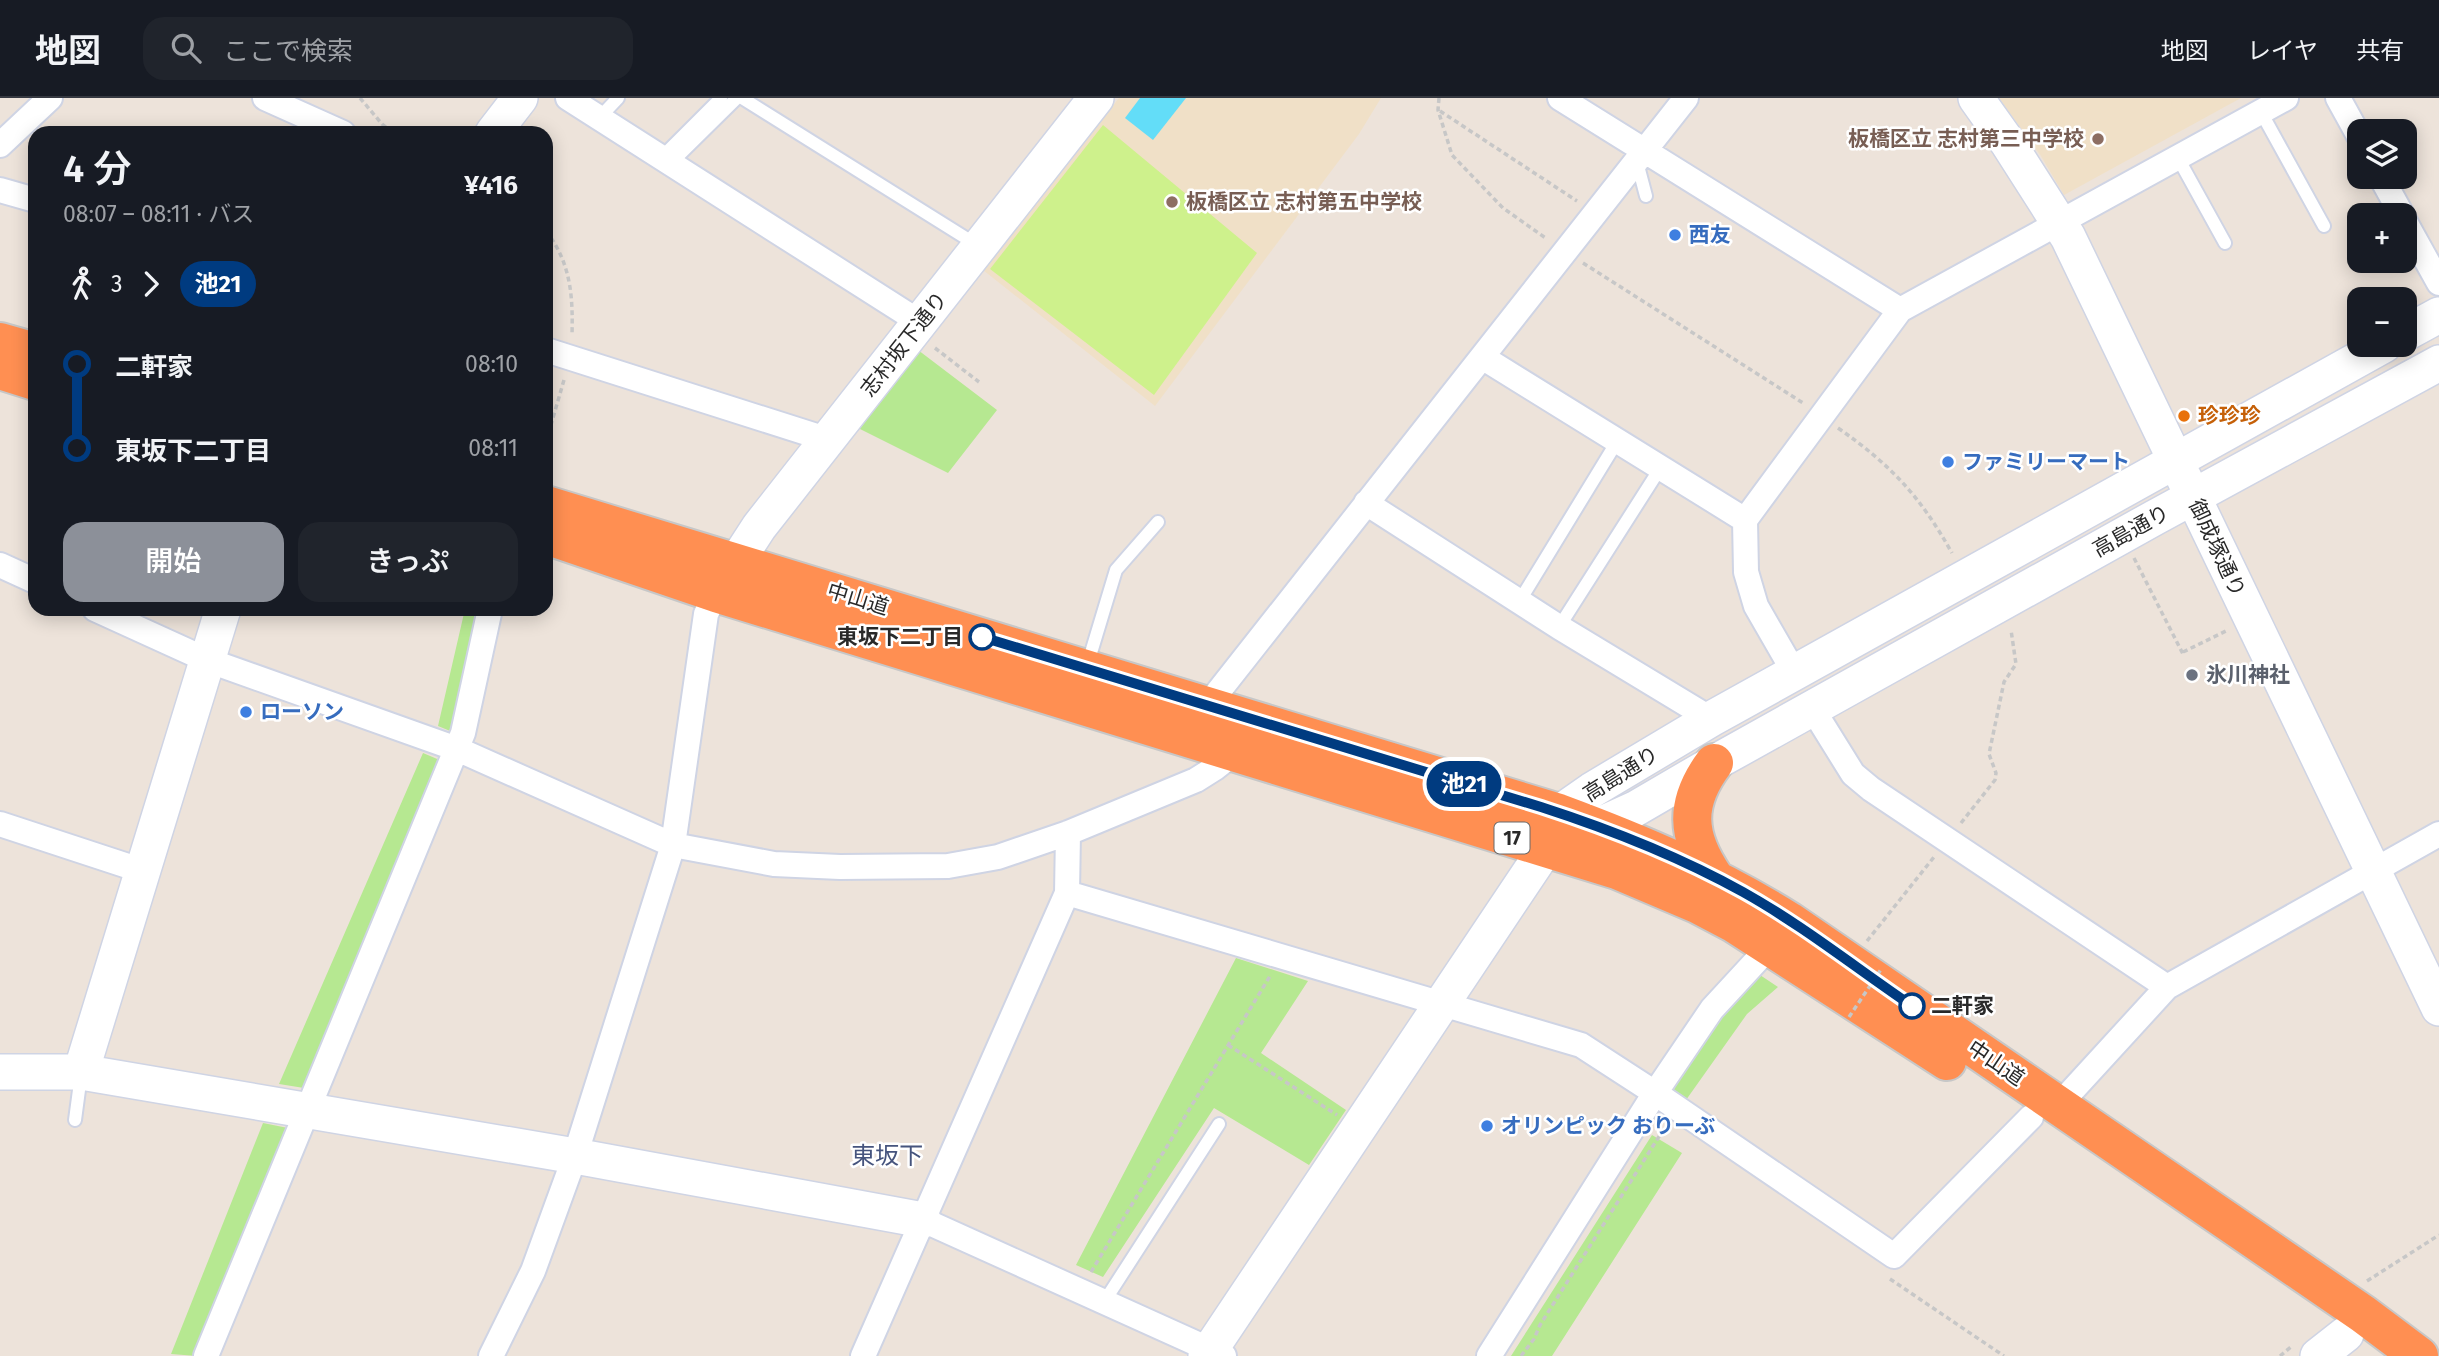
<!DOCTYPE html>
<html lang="ja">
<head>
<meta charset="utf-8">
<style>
	:root { --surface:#171b24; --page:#20242c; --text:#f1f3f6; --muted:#9ea1a6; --line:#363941; --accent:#8c9099 }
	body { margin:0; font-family:"Fira Sans","Noto Sans JP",sans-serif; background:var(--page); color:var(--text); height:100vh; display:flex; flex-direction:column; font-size:26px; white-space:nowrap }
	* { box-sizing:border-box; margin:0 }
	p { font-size:23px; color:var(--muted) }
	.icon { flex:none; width:38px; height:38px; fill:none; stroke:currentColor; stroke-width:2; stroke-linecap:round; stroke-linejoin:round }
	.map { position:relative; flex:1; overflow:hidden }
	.side { position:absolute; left:28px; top:28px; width:525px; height:490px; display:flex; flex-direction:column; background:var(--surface); border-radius:21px; box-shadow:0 4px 18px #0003 }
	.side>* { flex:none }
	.badge { padding:0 14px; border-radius:23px; font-size:24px; line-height:46px }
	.tools { position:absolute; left:2347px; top:21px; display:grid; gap:14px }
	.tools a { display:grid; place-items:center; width:70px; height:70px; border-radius:14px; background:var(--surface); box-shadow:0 4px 18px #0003; font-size:35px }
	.map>.badge { position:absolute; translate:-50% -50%; box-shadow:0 0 0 4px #fff }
	.legs { display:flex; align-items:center; gap:10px; height:77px; padding:0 35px; font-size:23px }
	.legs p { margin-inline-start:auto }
	.overview { display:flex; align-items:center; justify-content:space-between; height:119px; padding:0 35px }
	h1 { font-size:38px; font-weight:600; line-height:52px }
	.button { display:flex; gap:14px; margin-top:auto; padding:14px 35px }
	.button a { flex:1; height:80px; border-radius:21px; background:var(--accent); color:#fff; font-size:28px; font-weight:600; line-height:80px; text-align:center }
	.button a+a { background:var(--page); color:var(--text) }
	ul { padding:0 35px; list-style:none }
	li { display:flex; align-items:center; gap:24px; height:84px; font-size:26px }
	li i { display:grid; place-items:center; width:10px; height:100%; margin:0 9px; background:currentColor }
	li i::after { content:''; width:18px; height:18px; margin:-9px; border:5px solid; border-radius:50%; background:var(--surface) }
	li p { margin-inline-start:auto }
	li:first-child i { background:linear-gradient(#0000 50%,currentColor 0) }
	li:last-child i { background:linear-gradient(currentColor 50%,#0000 0) }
	header { display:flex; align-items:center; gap:42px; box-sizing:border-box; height:98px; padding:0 35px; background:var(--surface); border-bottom:2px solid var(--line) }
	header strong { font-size:33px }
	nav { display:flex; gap:38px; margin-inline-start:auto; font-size:24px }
	.search { width:490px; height:63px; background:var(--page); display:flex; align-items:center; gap:18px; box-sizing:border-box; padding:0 24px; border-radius:21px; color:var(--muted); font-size:26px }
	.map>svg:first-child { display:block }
	.education { fill:#f0e0c7 }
	.green { fill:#b6e891 }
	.pitch { fill:#cef18c }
	.water { fill:#63ddf8 }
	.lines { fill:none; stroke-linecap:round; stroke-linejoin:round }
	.lane-casing { stroke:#cfd4e4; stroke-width:16 }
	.street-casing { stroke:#cfd4e4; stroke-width:28 }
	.secondary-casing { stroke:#cfd4e4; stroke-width:38 }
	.highway-casing { stroke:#c7c7c7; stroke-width:42 }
	.path { stroke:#c7c7c7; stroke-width:3.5; stroke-dasharray:5 3.5; stroke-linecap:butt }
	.lane { stroke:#fff; stroke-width:12 }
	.street { stroke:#fff; stroke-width:24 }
	.secondary { stroke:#fff; stroke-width:35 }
	.highway { stroke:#ff8f52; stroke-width:38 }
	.path-bridge { stroke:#c7c7c7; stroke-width:3.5; stroke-dasharray:5 3.5; stroke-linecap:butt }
	.line-1-casing { stroke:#fff; stroke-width:16 }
	.line-1 { stroke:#003b80; stroke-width:10 }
	.education-dot { fill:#8d6e63; stroke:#fff; stroke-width:2.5 }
	.shop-dot { fill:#3f7fe0; stroke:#fff; stroke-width:2.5 }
	.food-dot { fill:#e8710a; stroke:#fff; stroke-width:2.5 }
	.stop-1-dot { fill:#fff; stroke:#003b80; stroke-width:3.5 }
	.worship-dot { fill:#6b7280; stroke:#fff; stroke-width:2.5 }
	.labels { text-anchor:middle; stroke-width:5; stroke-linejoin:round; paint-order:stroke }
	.shield { fill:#fff; stroke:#696969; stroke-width:2 }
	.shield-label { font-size:19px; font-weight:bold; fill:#292929 }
	.education-label { font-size:21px; font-weight:bold; fill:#785e54; stroke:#fff; text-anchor:end }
	.shop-label { font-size:21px; font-weight:bold; fill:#366cbe; stroke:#fff; text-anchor:start }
	.street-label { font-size:21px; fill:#292929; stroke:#fff }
	.food-label { font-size:21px; font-weight:bold; fill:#c56008; stroke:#fff; text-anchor:start }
	.stop-label { font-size:21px; font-weight:bold; fill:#292929; stroke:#fff; text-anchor:end }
	.worship-label { font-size:21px; font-weight:bold; fill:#5b616d; stroke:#fff; text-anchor:start }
	.quarter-label { font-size:24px; fill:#46547d; stroke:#fff }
</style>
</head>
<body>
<header>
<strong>地図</strong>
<div class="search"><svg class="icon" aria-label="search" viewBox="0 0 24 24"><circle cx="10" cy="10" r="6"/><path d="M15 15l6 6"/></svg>ここで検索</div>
<nav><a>地図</a><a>レイヤ</a><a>共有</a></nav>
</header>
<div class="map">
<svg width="2439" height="1258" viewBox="0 0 2439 1258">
	<rect width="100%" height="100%" fill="#ede3da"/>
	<path class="education" d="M1119 0H1381L1359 36 1155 308 983 172Z
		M1999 0H2241L2064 97 2041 58Z"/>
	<path class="green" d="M918 252 997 312 948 375 858 330Z
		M465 511H484L455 635 438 628Z
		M423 655 442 663 304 990 279 986Z
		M1236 860 1308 883 1261 955 1346 1012 1309 1067 1214 1010 1103 1179 1076 1167Z
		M1757 875 1778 889 1747 916 1686 1002 1666 990 1718 913Z
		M263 1025 288 1030 197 1258 171 1256Z
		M1652 1037 1682 1055 1552 1258H1511Z"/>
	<path class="pitch" d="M1103 27 1257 155 1154 297 990 171Z"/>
	<path class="water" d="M1140 0H1186L1153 42 1125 20Z"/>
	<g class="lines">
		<g class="lane-casing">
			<path id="lane" d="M742 0 977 147
				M2261 14 2324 128
				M600 19 618 0
				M662 59 721 0
				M2178 60 2225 145
				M1637 64 1646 98
				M671 65 737 0
				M1519 504 1618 342
				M1559 529 1661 369
				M1087 568 1116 472 1158 424
				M75 1022 81 977
				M1104 1204 1219 1026"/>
		</g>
		<g class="street-casing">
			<path id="street" d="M265 0 343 35
				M568 0 921 225
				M1560 0 1900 212
				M2338 0 2359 38
				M0 47 50 0
				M2381 79 2402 117
				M0 92 35 102
				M2404 122 2439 185
				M546 252 829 342
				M1482 259 1745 422
				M1366 405 1559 529 1711 621
				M0 467 35 483
				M95 511 207 562 457 651 673 747 774 766 840 769 948 768 998 759 1068 735 1196 682 1215 670 1234 655
				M1794 574 1756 508 1746 474 1745 422 1900 212 2286 0
				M1207 608 1686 0
				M1812 610 1853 676 1871 691 2167 889
				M0 726 143 773
				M1067 795 1581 947 1655 995 1894 1158 2031 1019
				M2058 1008 2167 889 2439 736
				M923 1122 1224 1258
				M206 1258 463 635 490 511
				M491 1258 533 1173 575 1058 673 747 706 516 716 495
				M863 1258 1067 795 1068 735
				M1489 1258 1655 995 1712 911 1771 847"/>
		</g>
		<g class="secondary-casing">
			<path id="secondary" d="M1976 0 2008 45 2068 139 2439 910
				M493 35 520 0
				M2404 236 2439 217
				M722 486 759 429 1096 0
				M1578 737 1635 711 1714 665 2154 420 2439 265
				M0 974H81L575 1058 923 1122
				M81 974 223 511
				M1206 1258 1546 750 1559 715 1592 692 1711 621 2384 247
				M2318 1258 2346 1236"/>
		</g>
		<g class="highway-casing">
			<path id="highway" d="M0 244 35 254
				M0 272 35 283
				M546 407 1559 715C1640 745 1717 778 1789 823L2363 1216 2419 1258
				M546 437 716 495 1617 772 1697 806 1735 826 1947 963
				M1714 779C1686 738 1684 705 1714 665"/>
		</g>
		<path class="path" d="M360 0 382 26 393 35
			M1439 0 1438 12 1452 57 1503 110 1547 141
			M1440 13 1577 103
			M546 133C571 165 573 198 572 237
			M1583 165 1803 305
			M935 250 979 284
			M1838 330C1891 367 1920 398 1952 455
			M546 344 564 282
			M2134 460 2184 558
			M2183 554 2226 533
			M1961 725 1995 682 1996 675 1989 656 2004 584 2016 566 2011 532
			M1867 843 1934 759
			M1228 947 1337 1017
			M1091 1174 1270 878
			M1890 1181 2004 1258
			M2367 1183 2439 1137
			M1521 1258 1534 1241 1540 1227 1665 1029
			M2280 1258 2292 1248"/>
		<use href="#lane" class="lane"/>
		<use href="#street" class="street"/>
		<use href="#secondary" class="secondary"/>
		<use href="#highway" class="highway"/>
		<path class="path-bridge" d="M1849 919 1882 870"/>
	</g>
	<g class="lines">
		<g class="line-1-casing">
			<path id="line-1" d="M982 539 1541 709C1609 731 1680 759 1743 794 1802 827 1856 870 1912 908"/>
		</g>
		<use href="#line-1" class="line-1"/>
	</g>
	<g class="education-dot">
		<circle cx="2098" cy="41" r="7"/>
		<circle cx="1172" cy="104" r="7"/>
	</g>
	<g class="shop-dot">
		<circle cx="1675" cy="137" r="7"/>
		<circle cx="1948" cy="364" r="7"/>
		<circle cx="246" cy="614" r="7"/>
		<circle cx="1487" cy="1028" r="7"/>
	</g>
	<circle class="food-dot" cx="2184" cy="318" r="7"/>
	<g class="stop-1-dot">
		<circle cx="982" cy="539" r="12"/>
		<circle cx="1912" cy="908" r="12"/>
	</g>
	<circle class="worship-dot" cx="2192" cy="577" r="7"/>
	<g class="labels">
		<rect class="shield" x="1494.5" y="724.5" width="35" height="31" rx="5"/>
		<g class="shield-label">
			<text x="1512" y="747">17</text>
		</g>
		<g class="education-label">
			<text x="2084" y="48">板橋区立 志村第三中学校</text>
			<text x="1186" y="111" text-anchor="start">板橋区立 志村第五中学校</text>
		</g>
		<g class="shop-label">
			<text x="1689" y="144">西友</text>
			<text x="1962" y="371">ファミリーマート</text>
			<text x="260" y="621">ローソン</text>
			<text x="1501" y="1035">オリンピック おりーぶ</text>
		</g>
		<g class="street-label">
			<text transform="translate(904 246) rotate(-52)" y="7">志村坂下通り</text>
			<text transform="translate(2131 433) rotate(-29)" y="7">高島通り</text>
			<text transform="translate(2217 450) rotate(65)" y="7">御成塚通り</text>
			<text transform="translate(858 501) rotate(17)" y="7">中山道</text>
			<text transform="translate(1621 676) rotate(-32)" y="7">高島通り</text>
			<text transform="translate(1996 965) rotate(34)" y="7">中山道</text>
		</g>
		<g class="food-label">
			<text x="2198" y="325">珍珍珍</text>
		</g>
		<g class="stop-label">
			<text x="963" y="546">東坂下二丁目</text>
			<text x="1931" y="915" text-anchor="start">二軒家</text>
		</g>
		<g class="worship-label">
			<text x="2206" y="584">氷川神社</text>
		</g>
		<g class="quarter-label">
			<text x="887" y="1066">東坂下</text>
		</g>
	</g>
</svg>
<div class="tools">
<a><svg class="icon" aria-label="layers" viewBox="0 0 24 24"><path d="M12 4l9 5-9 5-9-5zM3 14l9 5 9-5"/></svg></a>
<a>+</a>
<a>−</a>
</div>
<b class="badge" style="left:1464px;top:686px;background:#003b80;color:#fff">池21</b>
<section class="side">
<div class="overview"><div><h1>4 分</h1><p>08:07 – 08:11 · バス</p></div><b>¥416</b></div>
<div class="legs"><svg class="icon" aria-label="walk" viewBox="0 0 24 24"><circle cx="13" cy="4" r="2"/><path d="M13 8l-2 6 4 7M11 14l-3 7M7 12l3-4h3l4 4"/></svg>3<svg class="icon" aria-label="forward" viewBox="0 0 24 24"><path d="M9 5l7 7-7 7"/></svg><b class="badge" style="background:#003b80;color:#fff">池21</b></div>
<ul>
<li><i style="color:#003b80"></i><b>二軒家</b><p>08:10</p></li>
<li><i style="color:#003b80"></i><b>東坂下二丁目</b><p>08:11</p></li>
</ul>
<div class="button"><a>開始</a><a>きっぷ</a></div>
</section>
</div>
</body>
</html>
